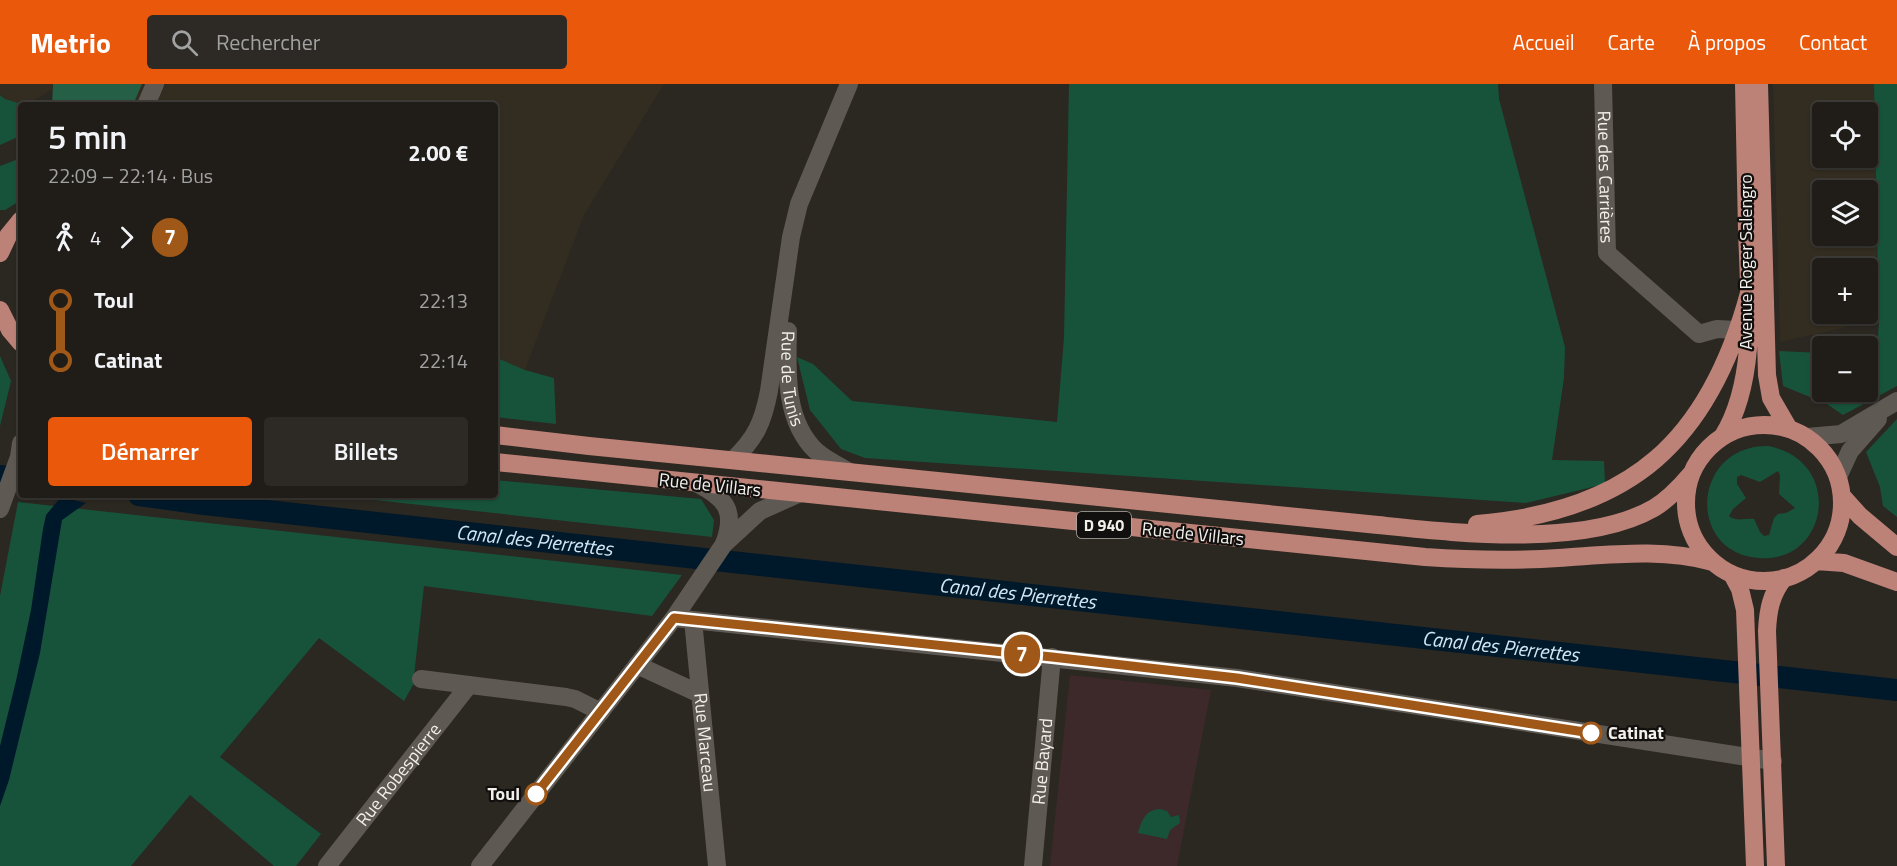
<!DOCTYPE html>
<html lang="fr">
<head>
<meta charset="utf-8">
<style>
	:root { --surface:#201d19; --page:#2d2a26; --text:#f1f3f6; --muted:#a2a2a2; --line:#3d3b38; --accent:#ea580c }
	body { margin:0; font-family:"Titillium Web",sans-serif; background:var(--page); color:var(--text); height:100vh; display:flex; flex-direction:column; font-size:22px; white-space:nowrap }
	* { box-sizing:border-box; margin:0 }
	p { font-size:20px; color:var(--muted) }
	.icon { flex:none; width:33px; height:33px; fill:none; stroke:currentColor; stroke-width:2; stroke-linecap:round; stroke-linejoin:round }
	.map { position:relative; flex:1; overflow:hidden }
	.side { position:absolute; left:18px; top:18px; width:480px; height:396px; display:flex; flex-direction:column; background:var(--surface); border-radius:6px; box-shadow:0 2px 4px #0004,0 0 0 2px var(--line) }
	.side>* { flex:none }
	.badge { padding:0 12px; border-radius:20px; font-size:21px; line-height:39px }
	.fabs { position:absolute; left:1812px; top:18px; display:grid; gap:12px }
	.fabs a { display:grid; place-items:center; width:66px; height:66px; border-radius:6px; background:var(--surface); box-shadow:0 2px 4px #0004,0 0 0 2px var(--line); font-size:30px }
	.map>.badge { position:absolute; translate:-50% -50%; box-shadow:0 0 0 3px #fff }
	.legs { display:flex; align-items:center; gap:9px; height:66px; padding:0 30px; font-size:20px }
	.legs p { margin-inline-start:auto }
	.headline { display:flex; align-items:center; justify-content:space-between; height:102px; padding:0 30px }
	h1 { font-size:33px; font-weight:600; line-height:45px }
	.action { display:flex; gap:12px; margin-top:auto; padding:12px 30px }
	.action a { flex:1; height:69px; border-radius:6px; background:var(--accent); color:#fff; font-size:24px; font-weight:600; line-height:69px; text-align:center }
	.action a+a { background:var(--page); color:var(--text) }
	ul { padding:0 30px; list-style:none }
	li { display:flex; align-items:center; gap:21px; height:60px; font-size:22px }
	li i { display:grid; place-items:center; width:9px; height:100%; margin:0 8px; background:currentColor }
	li i::after { content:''; width:15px; height:15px; margin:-8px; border:4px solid; border-radius:50%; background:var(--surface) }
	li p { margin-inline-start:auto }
	li:first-child i { background:linear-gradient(#0000 50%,currentColor 0) }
	li:last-child i { background:linear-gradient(currentColor 50%,#0000 0) }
	header { display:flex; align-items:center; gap:36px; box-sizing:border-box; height:84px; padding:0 30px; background:var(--accent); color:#fff }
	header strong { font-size:28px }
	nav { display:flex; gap:33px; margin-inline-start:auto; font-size:21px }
	.search { width:420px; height:54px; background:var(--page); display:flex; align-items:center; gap:15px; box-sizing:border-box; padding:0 21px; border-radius:6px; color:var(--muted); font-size:22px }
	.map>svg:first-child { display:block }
	.built { fill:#332c20; fill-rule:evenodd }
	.education { fill:#3d2929 }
	.green { fill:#17533b; fill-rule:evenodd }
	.forest { fill:#245f46 }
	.water { fill:#00192a }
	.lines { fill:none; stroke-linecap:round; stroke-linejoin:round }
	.stream { stroke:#00192a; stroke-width:6 }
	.canal { stroke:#00192a; stroke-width:22 }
	.minor { stroke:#5e5952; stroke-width:18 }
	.major { stroke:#bc8177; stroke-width:18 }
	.line-1-casing { stroke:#fff; stroke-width:14 }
	.line-1 { stroke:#9f5818; stroke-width:9 }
	.stop-1-dot { fill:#fff; stroke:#9f5818; stroke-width:3 }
	.labels { text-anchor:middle; stroke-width:4.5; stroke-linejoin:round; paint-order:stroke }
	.shield { fill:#12100e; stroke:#b0ada9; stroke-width:1.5 }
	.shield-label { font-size:16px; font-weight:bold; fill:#f3f0ec }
	.street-label { font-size:18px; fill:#f3f0ec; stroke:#12100e }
	.stop-label { font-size:18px; font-weight:bold; fill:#f3f0ec; stroke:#12100e; text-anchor:start }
	.water-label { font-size:20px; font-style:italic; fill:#d1e7f5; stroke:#12100e }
</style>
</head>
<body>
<header>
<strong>Metrio</strong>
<div class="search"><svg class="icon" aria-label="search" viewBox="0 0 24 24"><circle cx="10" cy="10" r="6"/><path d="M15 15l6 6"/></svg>Rechercher</div>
<nav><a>Accueil</a><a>Carte</a><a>À propos</a><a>Contact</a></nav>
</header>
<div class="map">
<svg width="1897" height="782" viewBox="0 0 1897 782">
	<rect width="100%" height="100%" fill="#2b2721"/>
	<path class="built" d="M0 0H53L52 6 25 21 5 15 0 11Z
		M142 0H664L584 131 525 286 495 274V21H133Z
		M1773 0H1874L1879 236 1780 258ZM1822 28H1868V74H1822ZM1822 106H1868V152H1822ZM1822 184H1868V230H1822Z"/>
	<path class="education" d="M1070 591 1211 606 1177 782H1050Z"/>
	<path class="green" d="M1069 0H1498L1499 15 1565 263 1564 294 1552 376 1604 377 1605 400 1526 419 865 374 841 365 810 326 797 273 813 280 852 317 1057 338 1064 254Z
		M1874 0H1897V302L1843 331 1827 320 1783 302 1779 267 1822 269V308H1868V270L1877 271 1879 237Z
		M0 11 5 15 25 21H21L20 52 0 61Z
		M21 74V116L5 126H0V82Z
		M0 272 11 297 0 342Z
		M495 273 525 286 554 294 556 340 495 333Z
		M1897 335V433L1883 422 1880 403 1866 368Z
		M1769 362C1845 378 1828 480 1759 474 1685 469 1692 360 1769 362ZM1778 387 1780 391 1779 410 1795 424 1786 429 1778 430 1774 434 1769 451 1764 452 1760 448 1754 435C1745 434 1736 438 1729 432L1733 425 1746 414 1737 400V393L1741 391 1760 398Z
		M495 396 701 415 714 436 712 453 329 411H495Z
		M18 418 682 491 652 532 424 502 413 601 404 617 319 554 220 673 321 750 296 782H274L190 711 131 782H0V512Z
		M1160 725 1167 727 1171 733 1179 731 1180 739 1170 746 1167 755 1138 749C1142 736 1145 726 1160 725Z"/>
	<path class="forest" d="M53 0H142L133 21H52Z"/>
	<path class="water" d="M61 413 86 419 62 436 40 569 9 696 0 722V662L16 597 31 526 43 445 46 431Z"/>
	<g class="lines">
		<path class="stream" d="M67 422 74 411"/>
		<g class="canal">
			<path d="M0 392 21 395"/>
			<path id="s1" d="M139 411 204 420 1897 606"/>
		</g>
		<g class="minor">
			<path id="s2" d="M1603 0 1607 169 1699 250 1717 245 1738 246"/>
			<path d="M146 21 155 0"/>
			<path id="s3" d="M788 247C787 287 784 336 816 367 825 375 837 381 848 387"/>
			<path d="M1807 353 1841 350 1897 317"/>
			<path d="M733 376C756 354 763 338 769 307L791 153 799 120 849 0"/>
			<path d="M1838 393 1850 367 1878 335"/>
			<path d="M698 400C727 415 736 428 724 460"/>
			<path d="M0 425 19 373 21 359"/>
			<path d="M674 534 1237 594 1773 677"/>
			<path id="s4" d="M693 536 717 782"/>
			<path d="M637 581 700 610"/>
			<path d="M421 595 566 613 575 615 601 628"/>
			<path id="s5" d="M327 782 469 601"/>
			<path d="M480 782 674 534 724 460 760 427 798 410"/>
			<path id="s6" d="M1033 782 1052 573"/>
		</g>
		<path class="major" d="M1759 0 1767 291 1771 314 1789 345
			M0 169 8 152 21 136
			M0 226 10 246 21 259
			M1686 419a78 78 0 1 1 156 0a78 78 0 1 1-156 0Z
			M495 351 589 362 1378 441C1456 449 1585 464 1654 424 1669 415 1680 403 1691 390
			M1723 352C1758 295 1749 210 1747 146 1746 97 1745 49 1744 0
			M495 378 1425 473C1469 476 1513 477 1558 474 1610 471 1661 464 1713 478
			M1842 412 1860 432 1897 463
			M1477 440C1631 427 1709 357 1749 209
			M1816 477 1844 479 1897 498
			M1732 490 1740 505 1745 526 1755 782
			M1776 782 1767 547C1768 526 1771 510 1784 494"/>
	</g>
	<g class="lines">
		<g class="line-1-casing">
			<path id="line-1" d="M536 710 674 534 1052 573 1237 594 1591 649"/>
		</g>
		<use href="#line-1" class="line-1"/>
	</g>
	<g class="stop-1-dot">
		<circle cx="1591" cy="649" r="10"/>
		<circle cx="536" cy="710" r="10"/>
	</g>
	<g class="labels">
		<rect class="shield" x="1077" y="428" width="54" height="26" rx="4.5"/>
		<g class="shield-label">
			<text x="1104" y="447">D 940</text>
		</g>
		<g class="street-label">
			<text dy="6" stroke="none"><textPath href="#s2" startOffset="93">Rue des Carrières</textPath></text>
			<text transform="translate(1746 178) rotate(-90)" y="6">Avenue Roger Salengro</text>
			<text dy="6" stroke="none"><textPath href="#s3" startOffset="48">Rue de Tunis</textPath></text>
			<text transform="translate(710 401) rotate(6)" y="6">Rue de Villars</text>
			<text transform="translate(1193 450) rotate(6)" y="6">Rue de Villars</text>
			<text dy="6" stroke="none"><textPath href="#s4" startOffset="123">Rue Marceau</textPath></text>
			<text dy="6" stroke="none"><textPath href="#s6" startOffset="105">Rue Bayard</textPath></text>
			<text dy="6" stroke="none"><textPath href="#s5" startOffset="116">Rue Robespierre</textPath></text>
		</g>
		<g class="stop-label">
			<text x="1608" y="655">Catinat</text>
			<text x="520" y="716" text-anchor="end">Toul</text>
		</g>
		<g class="water-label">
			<text dy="7" stroke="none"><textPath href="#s1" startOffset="398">Canal des Pierrettes</textPath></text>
			<text dy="7" stroke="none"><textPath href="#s1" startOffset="884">Canal des Pierrettes</textPath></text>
			<text dy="7" stroke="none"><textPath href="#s1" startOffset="1370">Canal des Pierrettes</textPath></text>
		</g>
	</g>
</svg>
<div class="fabs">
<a><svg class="icon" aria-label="locate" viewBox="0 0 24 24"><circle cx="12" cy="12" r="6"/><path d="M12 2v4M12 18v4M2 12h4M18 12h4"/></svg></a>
<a><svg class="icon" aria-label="layers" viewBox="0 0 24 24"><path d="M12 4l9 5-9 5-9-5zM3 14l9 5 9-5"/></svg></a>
<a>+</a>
<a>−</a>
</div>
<b class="badge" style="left:1022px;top:570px;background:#9f5818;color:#fff">7</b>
<section class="side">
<div class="headline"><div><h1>5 min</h1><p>22:09 – 22:14 · Bus</p></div><b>2.00 €</b></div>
<div class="legs"><svg class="icon" aria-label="walk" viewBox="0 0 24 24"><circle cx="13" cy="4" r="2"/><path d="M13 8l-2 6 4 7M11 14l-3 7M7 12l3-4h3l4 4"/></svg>4<svg class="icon" aria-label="forward" viewBox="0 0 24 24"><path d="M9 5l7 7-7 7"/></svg><b class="badge" style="background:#9f5818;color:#fff">7</b></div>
<ul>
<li><i style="color:#9f5818"></i><b>Toul</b><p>22:13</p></li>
<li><i style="color:#9f5818"></i><b>Catinat</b><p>22:14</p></li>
</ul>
<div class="action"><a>Démarrer</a><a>Billets</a></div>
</section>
</div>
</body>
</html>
